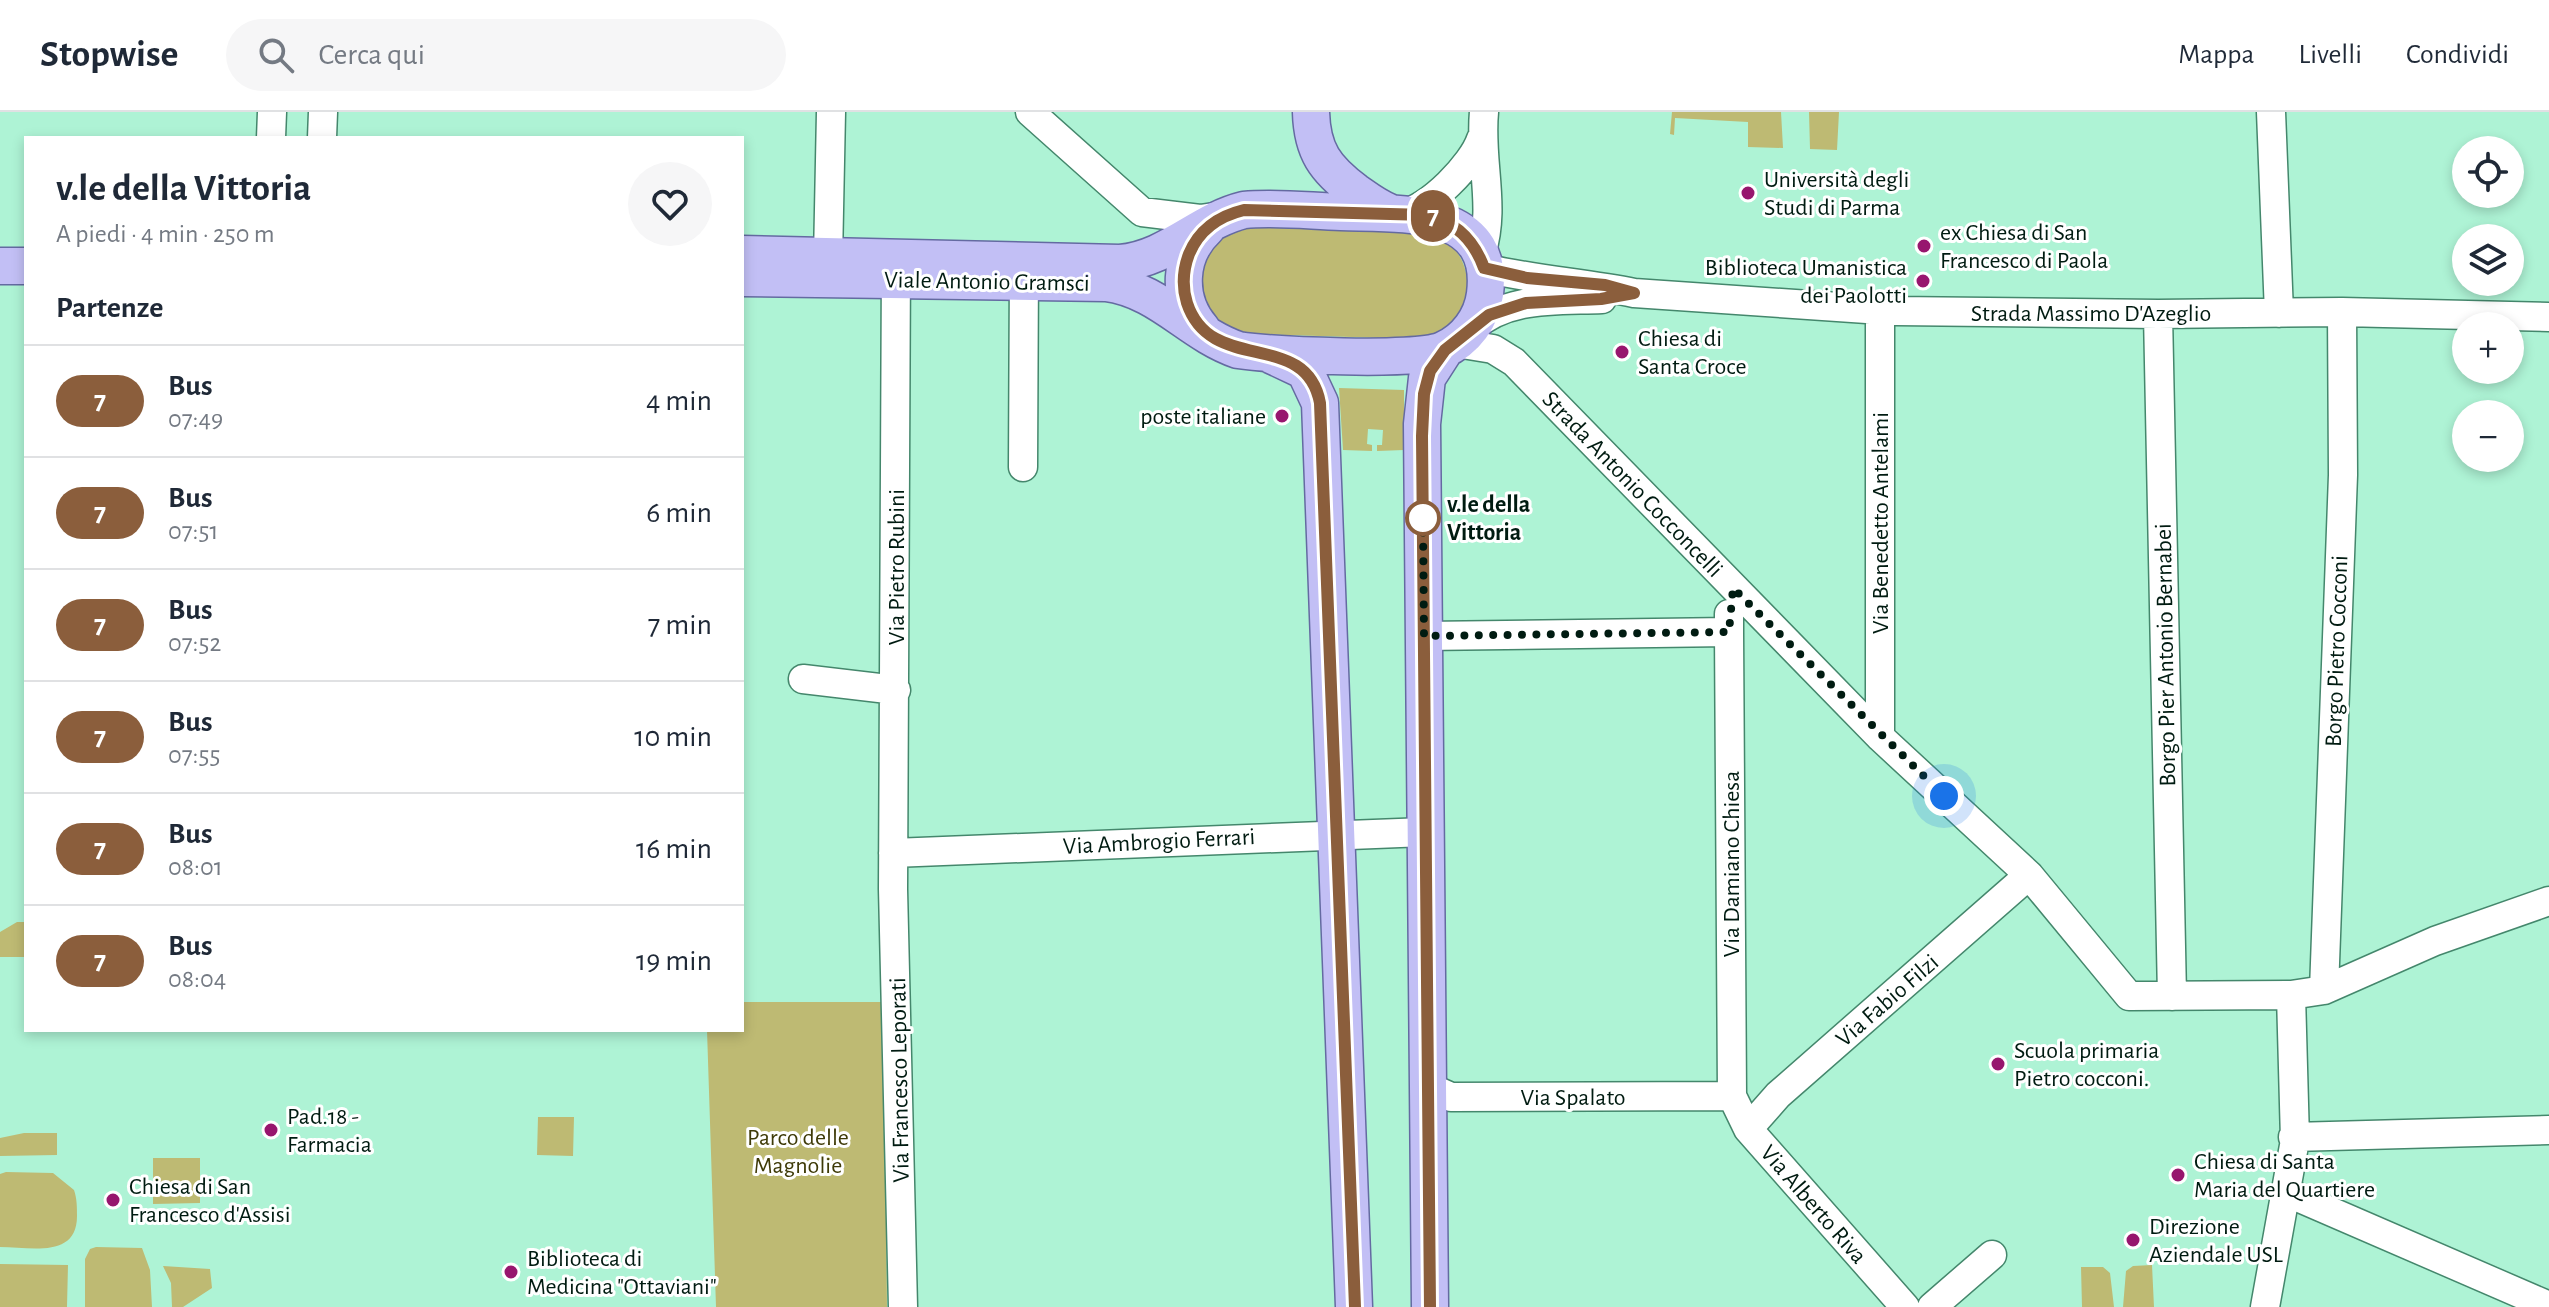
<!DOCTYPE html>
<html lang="it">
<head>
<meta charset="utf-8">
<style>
	:root { --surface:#fff; --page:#f6f6f7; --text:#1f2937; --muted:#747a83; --line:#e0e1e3 }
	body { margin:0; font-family:"Alegreya Sans",sans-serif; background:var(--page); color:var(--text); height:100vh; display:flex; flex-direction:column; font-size:30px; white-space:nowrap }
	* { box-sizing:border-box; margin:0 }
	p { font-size:26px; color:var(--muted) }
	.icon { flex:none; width:44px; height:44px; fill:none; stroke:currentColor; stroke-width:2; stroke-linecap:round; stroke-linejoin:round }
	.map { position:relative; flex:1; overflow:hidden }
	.drawer { position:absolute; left:24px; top:24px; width:720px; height:896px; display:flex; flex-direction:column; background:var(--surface); border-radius:0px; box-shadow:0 4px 12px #0003 }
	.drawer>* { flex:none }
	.badge { padding:0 16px; border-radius:26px; font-size:28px; line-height:52px }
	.controls { position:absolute; left:2452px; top:24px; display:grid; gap:16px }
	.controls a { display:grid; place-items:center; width:72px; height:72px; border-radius:50%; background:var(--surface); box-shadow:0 4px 12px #0003; font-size:40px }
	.you { position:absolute; width:40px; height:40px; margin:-20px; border:6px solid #fff; border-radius:50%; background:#1a73e8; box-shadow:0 0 0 12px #1a73e833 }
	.map>.badge { position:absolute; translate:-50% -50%; box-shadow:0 0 0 4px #fff }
	h2 { padding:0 32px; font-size:30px; line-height:72px }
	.round { display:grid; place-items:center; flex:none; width:84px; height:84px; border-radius:42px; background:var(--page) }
	.head { display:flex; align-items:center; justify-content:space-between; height:136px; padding:0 32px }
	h1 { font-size:38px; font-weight:600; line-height:60px }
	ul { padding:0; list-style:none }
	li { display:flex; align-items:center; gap:24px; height:112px; padding:0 32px; border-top:2px solid var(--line) }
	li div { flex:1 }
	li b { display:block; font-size:30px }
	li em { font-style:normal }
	li .badge { min-width:88px; font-weight:700; text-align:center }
	header { display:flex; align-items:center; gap:48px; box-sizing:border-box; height:112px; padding:0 40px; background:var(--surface); border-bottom:2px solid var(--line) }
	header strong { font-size:38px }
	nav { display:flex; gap:44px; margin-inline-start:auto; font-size:28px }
	.search { width:560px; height:72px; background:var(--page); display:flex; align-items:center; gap:20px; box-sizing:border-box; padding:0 28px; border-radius:44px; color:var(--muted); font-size:30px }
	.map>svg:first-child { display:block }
	.green { fill:#beba73 }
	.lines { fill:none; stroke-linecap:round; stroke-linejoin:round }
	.minor-casing { stroke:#44876c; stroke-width:31 }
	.major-casing { stroke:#646aa1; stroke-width:39 }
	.minor { stroke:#fff; stroke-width:28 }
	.major { stroke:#c2bff5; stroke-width:36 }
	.line-casing { stroke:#fff; stroke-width:18 }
	.line { stroke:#8b5e3c; stroke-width:12 }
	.walk { stroke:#001b11; stroke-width:8; stroke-dasharray:0 14.4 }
	.poi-dot { fill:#97166e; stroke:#fff; stroke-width:3 }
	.stop-dot { fill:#fff; stroke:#8b5e3c; stroke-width:4 }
	.labels { text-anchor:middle; stroke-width:6; stroke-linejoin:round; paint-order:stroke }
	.poi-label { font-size:24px; fill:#001b11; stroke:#fff; text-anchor:start }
	.street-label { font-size:24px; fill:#001b11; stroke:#fff }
	.stop-label { font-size:24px; font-weight:bold; fill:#001b11; stroke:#fff; text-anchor:start }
	.park-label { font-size:24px; fill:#3e3a07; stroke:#fff }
</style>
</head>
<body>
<header>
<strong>Stopwise</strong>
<div class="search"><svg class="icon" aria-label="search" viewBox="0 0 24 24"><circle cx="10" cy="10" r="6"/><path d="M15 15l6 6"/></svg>Cerca qui</div>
<nav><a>Mappa</a><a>Livelli</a><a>Condividi</a></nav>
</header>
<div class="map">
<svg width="2549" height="1195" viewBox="0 0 2549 1195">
	<rect width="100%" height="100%" fill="#aef3d5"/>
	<path class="green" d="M1672 0H1781L1783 36 1748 35V10L1675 6 1674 23 1670 22Z
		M1809 0H1839L1837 38 1810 37Z
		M1254 114C1298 116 1408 111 1443 128 1463 138 1471 166 1466 187 1459 211 1440 221 1417 227L1250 222C1182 212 1187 122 1254 114Z
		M1339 276 1404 278V338L1377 339V333H1382L1383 318 1368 317 1367 332 1372 333V339L1343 338Z
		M17 810H26V845H0V820Z
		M742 890H884L887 1195H716L707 918H742Z
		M538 1005H574L573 1044 537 1043Z
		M24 1021H57V1043L0 1044V1026Z
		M153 1046H200V1091L153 1092Z
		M6 1060 53 1061 74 1078C77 1087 77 1095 77 1104 77 1147 30 1135 0 1135V1062Z
		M96 1135 142 1136 150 1158 152 1195H85V1147L90 1137Z
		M0 1152 68 1153 67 1195H0Z
		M2152 1153 2154 1195H2123L2126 1159 2133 1154Z
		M163 1154 210 1157 212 1176 183 1195H172L171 1171Z
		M2081 1155H2103L2110 1161 2114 1195H2082Z"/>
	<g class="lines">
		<g class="minor-casing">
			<path id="minor" d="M1030 0 1142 100 1200 107 1221 104
				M2271 0 2279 201
				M271 26 272 0
				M322 26 323 0
				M1402 102C1429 97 1473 52 1481 27
				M1480 145C1497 96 1479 50 1484 0
				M896 148 893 777 903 1195
				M815 154H823L828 147 831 0
				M1484 156C1534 168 1585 171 1634 181L1896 199 2158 202 2342 200 2549 205
				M1880 198V625
				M2158 202 2172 884
				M1471 217C1507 184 1556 189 1602 187
				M1456 231 1493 237 1514 250 1880 625 2029 763 2129 884 2291 883 2324 878 2435 829 2549 789
				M1023 355 1024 152
				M1729 520 1732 984 1748 1017 1905 1195
				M1424 524 1729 520V502
				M803 567 896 578
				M893 741 1425 720
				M2324 878 2343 363 2342 200
				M1427 963 1433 977 1451 985 1732 984
				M1748 1017 1778 983 2029 763
				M2293 1025 2549 1018
				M2286 1080 2549 1194
				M1932 1195 1992 1143
				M2265 1195 2295 1028 2291 883"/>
		</g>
		<g class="major-casing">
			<path id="major" d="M1311 0C1312 39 1325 57 1356 80 1366 87 1376 95 1389 100
				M742 142 1120 151C1168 147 1199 109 1244 98 1276 95 1309 99 1341 100 1399 102 1496 94 1485 182 1482 206 1466 228 1443 238 1416 250 1273 243 1238 238 1189 221 1160 178 1106 171L742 166
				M0 154H26
				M1202 217C1176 187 1178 143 1207 116
				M1271 243 1305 259 1320 291 1354 1195
				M1430 1195 1422 312 1427 266 1445 238"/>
		</g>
		<use href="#minor" class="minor"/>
		<use href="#major" class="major"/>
	</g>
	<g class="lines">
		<g class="line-casing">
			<path id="line" d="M1355 1195 1320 291C1306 216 1211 264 1187 191 1182 175 1183 158 1189 142 1199 118 1219 104 1244 98L1427 103C1456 110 1474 128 1484 156L1527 166 1605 173 1634 181 1601 187 1526 191 1489 203 1445 238 1430 259 1424 282 1422 324 1430 1195"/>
		</g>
		<use href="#line" class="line"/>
		<path class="walk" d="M1423 406 1424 524 1729 520 1733 476 1944 684"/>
	</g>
	<g class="poi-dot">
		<circle cx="1748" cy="81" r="8"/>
		<circle cx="1924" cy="134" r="8"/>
		<circle cx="1923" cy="169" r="8"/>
		<circle cx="1622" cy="240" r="8"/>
		<circle cx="1282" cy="304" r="8"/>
		<circle cx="1998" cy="952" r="8"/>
		<circle cx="271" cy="1018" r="8"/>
		<circle cx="2178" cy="1063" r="8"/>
		<circle cx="113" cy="1088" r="8"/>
		<circle cx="2133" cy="1128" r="8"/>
		<circle cx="511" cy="1160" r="8"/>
	</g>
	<circle class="stop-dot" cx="1423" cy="406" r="16"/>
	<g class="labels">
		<g class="poi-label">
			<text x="1764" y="75">Università degli<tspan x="1764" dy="28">Studi di Parma</tspan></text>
			<text x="1940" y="128">ex Chiesa di San<tspan x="1940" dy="28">Francesco di Paola</tspan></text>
			<text x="1907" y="163" text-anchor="end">Biblioteca Umanistica<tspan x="1907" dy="28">dei Paolotti</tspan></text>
			<text x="1638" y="234">Chiesa di<tspan x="1638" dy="28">Santa Croce</tspan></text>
			<text x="1266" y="312" text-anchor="end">poste italiane</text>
			<text x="2014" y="946">Scuola primaria<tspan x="2014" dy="28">Pietro cocconi.</tspan></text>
			<text x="287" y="1012">Pad.18 -<tspan x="287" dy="28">Farmacia</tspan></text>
			<text x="2194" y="1057">Chiesa di Santa<tspan x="2194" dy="28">Maria del Quartiere</tspan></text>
			<text x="129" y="1082">Chiesa di San<tspan x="129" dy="28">Francesco d'Assisi</tspan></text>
			<text x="2149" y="1122">Direzione<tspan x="2149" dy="28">Aziendale USL</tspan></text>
			<text x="527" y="1154">Biblioteca di<tspan x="527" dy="28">Medicina "Ottaviani"</tspan></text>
		</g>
		<g class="street-label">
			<text transform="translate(987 169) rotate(1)" y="8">Viale Antonio Gramsci</text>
			<text x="2091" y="209">Strada Massimo D'Azeglio</text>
			<text transform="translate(1633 372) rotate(46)" y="8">Strada Antonio Cocconcelli</text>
			<text transform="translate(1880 411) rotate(-90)" y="8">Via Benedetto Antelami</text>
			<text transform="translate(896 455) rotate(-90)" y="8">Via Pietro Rubini</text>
			<text transform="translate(2336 539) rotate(-88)" y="8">Borgo Pietro Cocconi</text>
			<text transform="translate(2165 543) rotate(-91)" y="8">Borgo Pier Antonio Bernabei</text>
			<text transform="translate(1159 729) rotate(-3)" y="8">Via Ambrogio Ferrari</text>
			<text transform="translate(1731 752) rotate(-90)" y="8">Via Damiano Chiesa</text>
			<text transform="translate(1887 888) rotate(-41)" y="8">Via Fabio Filzi</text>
			<text transform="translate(899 968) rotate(-91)" y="8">Via Francesco Leporati</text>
			<text x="1573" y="993">Via Spalato</text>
			<text transform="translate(1814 1092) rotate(49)" y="8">Via Alberto Riva</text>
		</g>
		<g class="stop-label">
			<text x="1447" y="400">v.le della<tspan x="1447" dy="28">Vittoria</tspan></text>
		</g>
		<g class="park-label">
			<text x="798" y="1033">Parco delle<tspan x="798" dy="28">Magnolie</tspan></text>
		</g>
	</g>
</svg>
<div class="controls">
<a><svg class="icon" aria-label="locate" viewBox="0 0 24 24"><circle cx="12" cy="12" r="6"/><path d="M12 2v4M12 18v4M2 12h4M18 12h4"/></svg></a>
<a><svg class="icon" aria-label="layers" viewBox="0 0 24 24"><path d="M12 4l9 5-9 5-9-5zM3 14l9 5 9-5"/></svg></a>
<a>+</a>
<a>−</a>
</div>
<div class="you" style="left:1944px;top:684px"></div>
<b class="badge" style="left:1433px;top:104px;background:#8b5e3c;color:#fff">7</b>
<section class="drawer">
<div class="head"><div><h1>v.le della Vittoria</h1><p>A piedi · 4 min · 250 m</p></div><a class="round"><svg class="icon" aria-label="heart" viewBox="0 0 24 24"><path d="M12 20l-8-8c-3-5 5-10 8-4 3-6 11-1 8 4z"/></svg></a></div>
<h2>Partenze</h2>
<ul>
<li><span class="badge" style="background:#8b5e3c;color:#fff">7</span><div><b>Bus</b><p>07:49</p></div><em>4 min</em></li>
<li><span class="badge" style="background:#8b5e3c;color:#fff">7</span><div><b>Bus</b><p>07:51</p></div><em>6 min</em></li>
<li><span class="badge" style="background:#8b5e3c;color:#fff">7</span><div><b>Bus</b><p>07:52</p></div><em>7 min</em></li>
<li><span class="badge" style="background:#8b5e3c;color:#fff">7</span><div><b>Bus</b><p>07:55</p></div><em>10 min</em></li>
<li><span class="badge" style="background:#8b5e3c;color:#fff">7</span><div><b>Bus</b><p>08:01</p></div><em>16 min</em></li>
<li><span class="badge" style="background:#8b5e3c;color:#fff">7</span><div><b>Bus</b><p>08:04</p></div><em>19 min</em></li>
</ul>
</section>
</div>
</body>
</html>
